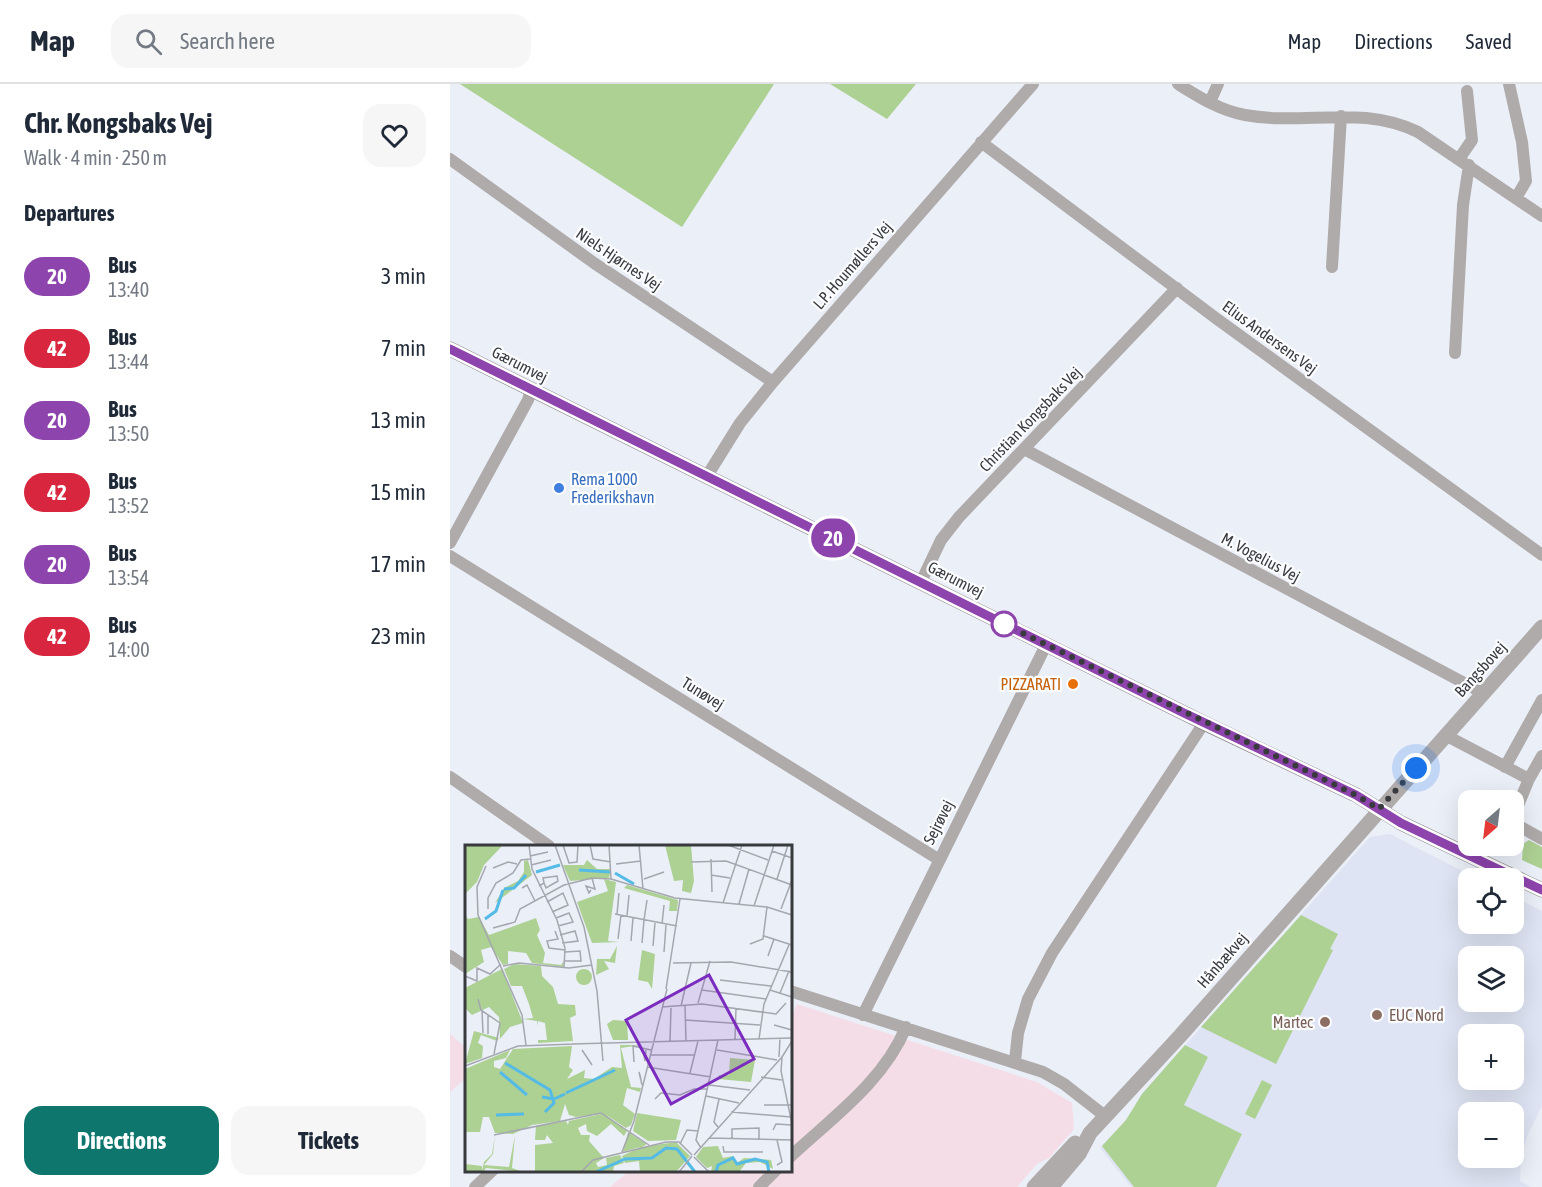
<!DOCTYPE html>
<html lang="en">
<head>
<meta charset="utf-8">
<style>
	:root { --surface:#fff; --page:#f6f6f7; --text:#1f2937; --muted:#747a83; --line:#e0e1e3; --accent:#0f766e }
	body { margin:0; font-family:"Asap Condensed",sans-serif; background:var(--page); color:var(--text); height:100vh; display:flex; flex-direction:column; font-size:22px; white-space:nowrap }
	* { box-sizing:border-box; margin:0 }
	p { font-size:20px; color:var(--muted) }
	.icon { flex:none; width:33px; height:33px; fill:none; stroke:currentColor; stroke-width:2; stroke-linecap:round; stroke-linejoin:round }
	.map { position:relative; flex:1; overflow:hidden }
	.details { display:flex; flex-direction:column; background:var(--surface); width:450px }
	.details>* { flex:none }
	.badge { padding:0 12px; border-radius:20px; font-size:21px; line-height:39px }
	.needle { width:39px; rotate:208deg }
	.tools { position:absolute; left:1008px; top:706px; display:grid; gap:12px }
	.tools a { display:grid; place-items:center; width:66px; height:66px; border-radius:12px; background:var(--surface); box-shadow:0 6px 24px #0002; font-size:30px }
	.you { position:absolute; width:30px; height:30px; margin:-15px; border:4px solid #fff; border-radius:50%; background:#1a73e8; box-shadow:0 0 0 9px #1a73e833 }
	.map>.badge { position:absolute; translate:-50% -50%; box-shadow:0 0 0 3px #fff }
	h2 { padding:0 24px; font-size:22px; line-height:54px }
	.round { display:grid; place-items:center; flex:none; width:63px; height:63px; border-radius:18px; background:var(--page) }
	.summary { display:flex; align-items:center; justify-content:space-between; height:102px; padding:0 24px }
	h1 { font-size:28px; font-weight:700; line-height:45px }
	.primary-button { display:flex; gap:12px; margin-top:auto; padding:12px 24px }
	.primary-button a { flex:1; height:69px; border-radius:18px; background:var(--accent); color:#fff; font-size:24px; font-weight:700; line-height:69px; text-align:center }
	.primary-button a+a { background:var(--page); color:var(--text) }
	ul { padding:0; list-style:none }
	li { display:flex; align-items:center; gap:18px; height:72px; padding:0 24px }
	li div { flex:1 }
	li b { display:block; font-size:22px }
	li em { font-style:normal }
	li .badge { min-width:66px; font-weight:700; text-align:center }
	header { display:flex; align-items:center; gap:36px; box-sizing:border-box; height:84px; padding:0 30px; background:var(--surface); border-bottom:2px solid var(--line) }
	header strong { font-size:28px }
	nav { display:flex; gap:33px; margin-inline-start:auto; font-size:21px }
	.search { width:420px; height:54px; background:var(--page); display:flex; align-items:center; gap:15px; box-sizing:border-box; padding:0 21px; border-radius:18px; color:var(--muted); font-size:22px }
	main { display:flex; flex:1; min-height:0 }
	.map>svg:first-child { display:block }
	.built { fill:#dee4f3; fill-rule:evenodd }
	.industrial { fill:#f5dde8 }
	.green { fill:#add093 }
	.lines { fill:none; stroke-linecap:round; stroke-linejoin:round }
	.minor { stroke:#b0abab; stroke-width:12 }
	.tertiary { stroke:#b0abab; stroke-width:15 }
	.secondary { stroke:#91898b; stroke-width:15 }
	.line-casing { stroke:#fff; stroke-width:14 }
	.line { stroke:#8e44ad; stroke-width:9 }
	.walk { stroke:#393a3e; stroke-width:6; stroke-dasharray:0 10.8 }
	.shop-dot { fill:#3f7fe0; stroke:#fbfcfe; stroke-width:2 }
	.stop-dot { fill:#fff; stroke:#8e44ad; stroke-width:3 }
	.food-dot { fill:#e8710a; stroke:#fbfcfe; stroke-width:2 }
	.education-dot { fill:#8d6e63; stroke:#fbfcfe; stroke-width:2 }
	.labels { text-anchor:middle; stroke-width:4.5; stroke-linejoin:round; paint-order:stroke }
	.street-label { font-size:16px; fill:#393a3e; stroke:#fbfcfe }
	.shop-label { font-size:16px; fill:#366cbe; stroke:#fbfcfe; text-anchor:start }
	.food-label { font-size:16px; fill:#c56008; stroke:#fbfcfe; text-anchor:end }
	.education-label { font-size:16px; fill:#785e54; stroke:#fbfcfe; text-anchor:start }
	.inset-river { fill:none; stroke:#53bbe5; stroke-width:3 }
	.inset-road { fill:none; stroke:#a4a7ae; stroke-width:1.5 }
	.view { fill:#7b2cbf; fill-opacity:0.15; stroke:#7b2cbf; stroke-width:3 }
	.inset-edge { fill:none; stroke:#393a3e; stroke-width:3 }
</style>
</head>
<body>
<header>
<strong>Map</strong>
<div class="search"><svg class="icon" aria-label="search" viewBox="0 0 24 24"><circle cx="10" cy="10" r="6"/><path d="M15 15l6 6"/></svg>Search here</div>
<nav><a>Map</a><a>Directions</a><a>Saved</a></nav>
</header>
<main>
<section class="details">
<div class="summary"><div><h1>Chr. Kongsbaks Vej</h1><p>Walk · 4 min · 250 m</p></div><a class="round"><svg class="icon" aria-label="heart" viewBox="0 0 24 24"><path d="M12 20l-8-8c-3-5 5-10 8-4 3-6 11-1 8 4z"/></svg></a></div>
<h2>Departures</h2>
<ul>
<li><span class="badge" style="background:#8e44ad;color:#fff">20</span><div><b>Bus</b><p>13:40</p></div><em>3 min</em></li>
<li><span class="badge" style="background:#d7263d;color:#fff">42</span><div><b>Bus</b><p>13:44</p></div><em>7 min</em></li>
<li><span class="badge" style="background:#8e44ad;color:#fff">20</span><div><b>Bus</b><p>13:50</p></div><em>13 min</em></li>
<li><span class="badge" style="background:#d7263d;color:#fff">42</span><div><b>Bus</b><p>13:52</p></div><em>15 min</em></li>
<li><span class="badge" style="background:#8e44ad;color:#fff">20</span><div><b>Bus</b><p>13:54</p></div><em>17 min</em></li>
<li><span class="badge" style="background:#d7263d;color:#fff">42</span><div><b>Bus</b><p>14:00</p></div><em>23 min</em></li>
</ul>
<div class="primary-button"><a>Directions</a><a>Tickets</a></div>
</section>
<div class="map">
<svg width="1092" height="1103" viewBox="0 0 1092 1103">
	<rect width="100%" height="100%" fill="#ebeff8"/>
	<path class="built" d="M940 750 1028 795H1018V840H1064V813L1092 827V1022L1078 1050 1071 1073 1070 1097 1081 1103H681L650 1064 676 1036 692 1010 920 753ZM1018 873H1064V918H1018ZM1018 951H1064V996H1018ZM1018 1029H1064V1074H1018Z"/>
	<path class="industrial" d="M347 920 587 998 622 1019 624 1045 599 1074 587 1080 567 1103H160L179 1087 340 1086V936Z
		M0 950 16 964V994L0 1008Z"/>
	<path class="green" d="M10 0H324L232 143Z
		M380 0H466L437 35Z
		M1079 756 1092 763V785L1072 776 1073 760Z
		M851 831 888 850 880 865 883 866 826 980 751 943Z
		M735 961 758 973 734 1021 792 1050 766 1103H684L652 1062 676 1036 692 1010Z
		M812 996 822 1001 805 1035 795 1030Z"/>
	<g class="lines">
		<path class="minor" d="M728 0C749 13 771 27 795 31 855 42 910 20 968 48L1092 132
			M1059 0 1072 58 1076 97 1066 114
			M760 18 768 0
			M531 58 767 235 1092 471
			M0 75 144 179 323 298
			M1009 75 1022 56 1017 7
			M882 183 891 32
			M1005 269 1013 121 1019 81
			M574 365 1033 609
			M257 392 290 339 323 298 583 0
			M0 459 78 316 81 306
			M0 472 488 775
			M471 498 491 456 509 433 727 204
			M995 651 1079 695 1064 731 1069 742 1092 755
			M1055 683 1092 616
			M0 693 99 762
			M1079 695 1092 672
			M0 872 16 883
			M340 907 593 988 614 1000 655 1032
			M413 931 596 561
			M565 977 568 949 578 915 602 869 754 639
			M340 1073C382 1034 434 997 456 943
			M25 1103 43 1086
			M309 1103 326 1086"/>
		<path class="tertiary" d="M584 1103 625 1059
			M601 1103 629 1070 640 1049 730 952 1092 543"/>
		<path class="secondary" d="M0 265 754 639 906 711 951 739 1092 806"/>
	</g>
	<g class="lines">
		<g class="line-casing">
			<path id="line" d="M0 265 734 629 906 711 951 739 1092 806"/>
		</g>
		<use href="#line" class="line"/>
		<path class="walk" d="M554 540 906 711 929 725 966 684"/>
	</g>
	<circle class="shop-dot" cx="109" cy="404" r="6"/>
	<circle class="stop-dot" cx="554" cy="540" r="12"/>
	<circle class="food-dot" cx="623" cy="600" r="6"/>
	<g class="education-dot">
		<circle cx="927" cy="931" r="6"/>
		<circle cx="875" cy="938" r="6"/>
	</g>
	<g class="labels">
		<g class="street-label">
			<text transform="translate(169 175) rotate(34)" y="6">Niels Hjørnes Vej</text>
			<text transform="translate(402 181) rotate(-49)" y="6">L.P. Houmøllers Vej</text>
			<text transform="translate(820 253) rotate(36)" y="6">Elius Andersens Vej</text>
			<text transform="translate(70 280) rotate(27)" y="6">Gærumvej</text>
			<text transform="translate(580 335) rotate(-46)" y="6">Christian Kongsbaks Vej</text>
			<text transform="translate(811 473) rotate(28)" y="6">M. Vogelius Vej</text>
			<text transform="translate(506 495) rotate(27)" y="6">Gærumvej</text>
			<text transform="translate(1030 585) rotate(-48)" y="6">Bangsbovej</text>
			<text transform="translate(253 609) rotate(32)" y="6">Tunøvej</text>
			<text transform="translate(488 738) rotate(-63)" y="6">Sejrøvej</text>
			<text transform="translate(772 876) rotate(-49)" y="6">Hånbækvej</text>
		</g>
		<g class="shop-label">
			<text x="121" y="401">Rema 1000<tspan x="121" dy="18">Frederikshavn</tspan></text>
		</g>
		<g class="food-label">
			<text x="611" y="606">PIZZARATI</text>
		</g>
		<g class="education-label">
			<text x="939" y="937">EUC Nord</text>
			<text x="863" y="944" text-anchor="end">Martec</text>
		</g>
	</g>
	<g transform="translate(15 761)">
		<rect width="327" height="327" fill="#ebeff8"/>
		<path d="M0 0H38L19 20 12 37 0 49ZM200 0H226L229 36 226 48 217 46 218 35 209 36ZM63 15 67 30 30 58 39 43 53 36 59 27V16ZM122 15 132 24H146L144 33 105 36 98 20H119ZM139 34 151 37 143 96 154 97 127 98 112 57 143 46ZM162 40 213 55 212 66H204L205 56 159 43ZM0 70 3 74 14 72 24 90 71 73 75 85 72 90 80 108 78 118 96 120 99 116 98 122 67 118 61 108 43 106V119L38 120 26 102 16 105 19 117 0 129ZM152 101 150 118 139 116 144 124 131 130 132 114H145ZM177 105 190 109 187 144 183 137 173 135ZM49 119 76 121 77 131 88 142 93 159 110 160 111 170 105 173 108 196 73 198V195H82L80 178 73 176 72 181V176L58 174 68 173 64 159 57 141H46L39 124ZM37 124 58 178 45 182 35 194 34 172 24 162 7 170 0 163V143ZM111 132a8 8 0 1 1 16 0a8 8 0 1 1-16 0ZM148 175 162 176 163 195H148L142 179ZM9 186 34 193 32 196 16 190 13 198 18 201 17 213 0 219ZM155 200H176L156 203 166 242 176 243 175 247 162 243 158 260 170 269 166 280 161 283 140 269 162 286 159 291 146 279 132 291 122 286 121 279 113 283 116 290H125L124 296 139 313 131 318 133 322 142 320 141 313 155 310 159 318 149 321 148 327H70V300L88 298 82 290 80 295H70L71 281 101 276 103 280 104 276 136 269 111 272 104 270 100 259 95 276 67 280 48 289 30 288 24 272H18L15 287H0V224L45 205 41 213 29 216V222L35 224 48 204 107 201 104 222 108 225 102 234 120 225 119 233 129 234 147 222 157 223ZM265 213 290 215 286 237 253 234 254 230H264ZM172 268 216 275 211 295 183 296 168 286ZM163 287 182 299 177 302 211 297 225 311 211 327H175L174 316 160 318 157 311 175 302 158 307ZM30 289 28 309 19 320 44 322 50 290 47 323 58 327 21 323 18 327H0V319L17 321V326L19 317 27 309ZM253 301 258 313 268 311 272 318 279 313 306 315 308 324 295 317 281 318 274 327H246L247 321 242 323 231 312 238 302Z" fill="#add093"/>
		<path class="inset-river" d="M114 25 145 27M71 27 95 20M150 28 169 39M39 44 49 43 61 30M20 74 31 66 38 45M40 218 85 245 89 258 80 267M35 227 62 250M101 248 150 225M77 252 89 254 100 249M31 270 59 269M131 327 160 314 187 313 201 303 212 304 230 327M251 327 253 320 268 313 272 319 290 314 302 317 304 327"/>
		<path class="inset-road" d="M64 0 67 24 92 75 100 103 99 123M90 0 119 82 132 146 138 216M98 0 104 18 112 17 113 0M125 0 128 14 146 17M144 0 146 34M174 0 178 44M263 0 303 15M307 6 327 13M65 11 83 7M246 14 247 47M226 17 261 16 327 40M151 19 176 16M66 20 86 15M21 21 12 42 13 70 57 170 61 200M28 23 43 17 52 19M246 30 265 33M179 34 199 27M312 34 323 0M74 41 79 38 81 43 93 36 92 31 78 33 79 38M57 43 62 40 70 56M126 45 124 48 121 41 130 44 127 33M82 57 98 48 103 60 87 67M258 58 277 0M274 59 284 24M289 61 309 0M23 64V53L31 38 48 28 56 15 65 14M316 64 327 35M150 69 212 81M152 69 154 48M162 71 164 50M91 73 104 68 108 77 93 81M179 75 182 55M197 79 199 60M28 83 50 77 55 64 99 40 127 33 146 34 210 53 302 62 327 70M90 86 93 94 82 96 84 103 100 105M95 90 110 86 113 96 97 98M299 91 327 100M153 94 156 70M166 96 168 73M177 98 179 75M285 99 298 94 302 62M188 101 190 78M199 107 201 80M303 111 309 94M99 116H116L115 106 100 107M208 118 266 117 327 127M38 121 54 118 104 123 127 120M0 131 12 136V123L25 129 36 119M255 135 306 141M201 144 215 54M237 145 301 154M305 145 327 152M315 148 324 126M13 154 16 165 35 178 29 209M233 158 245 116M220 160 221 196M216 161 226 118M197 162 237 159 311 169 321 158M17 166 18 188M220 175 295 180M309 180 327 185M23 189V169M270 194 271 163M294 194 299 159 324 100M205 196 206 163M327 196 317 212 316 226 327 279M107 199 327 193M117 205 127 220M178 205 180 216 181 205M252 205 312 215M185 210H230M314 212 315 193M169 217 168 201 186 205M0 221 53 201 110 199M182 222 246 232M225 228 233 196M296 232 317 235M176 234 174 227 177 240M244 240 285 245M241 251 274 258M190 254 196 248 215 250 229 244H243M299 260H327M266 267 326 272M253 282 249 277 254 254M308 285 311 279 327 280M29 290 136 268 184 300M244 293 327 295M267 294V284L294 283V295M215 299 222 285 233 286M258 301 259 307H298M236 303 231 295 253 195M157 307 169 276 202 144M229 310 317 212M229 312 244 327M312 320 317 317 312 295M116 327 128 315 201 297H214L227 310M214 327 227 311"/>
		<path class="view" d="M244 130 289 214 206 259 161 175Z"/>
		<rect width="327" height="327" class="inset-edge"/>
	</g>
</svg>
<div class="tools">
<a><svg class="needle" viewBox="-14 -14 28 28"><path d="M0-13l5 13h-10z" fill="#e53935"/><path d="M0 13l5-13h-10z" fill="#747a83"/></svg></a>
<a><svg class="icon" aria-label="locate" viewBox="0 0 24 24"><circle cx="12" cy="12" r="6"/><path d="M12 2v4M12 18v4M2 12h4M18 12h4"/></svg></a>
<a><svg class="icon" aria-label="layers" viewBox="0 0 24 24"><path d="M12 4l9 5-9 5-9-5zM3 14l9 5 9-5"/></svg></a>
<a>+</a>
<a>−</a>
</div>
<div class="you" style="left:966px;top:684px"></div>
<b class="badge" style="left:383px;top:454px;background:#8e44ad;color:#fff">20</b>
</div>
</main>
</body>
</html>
